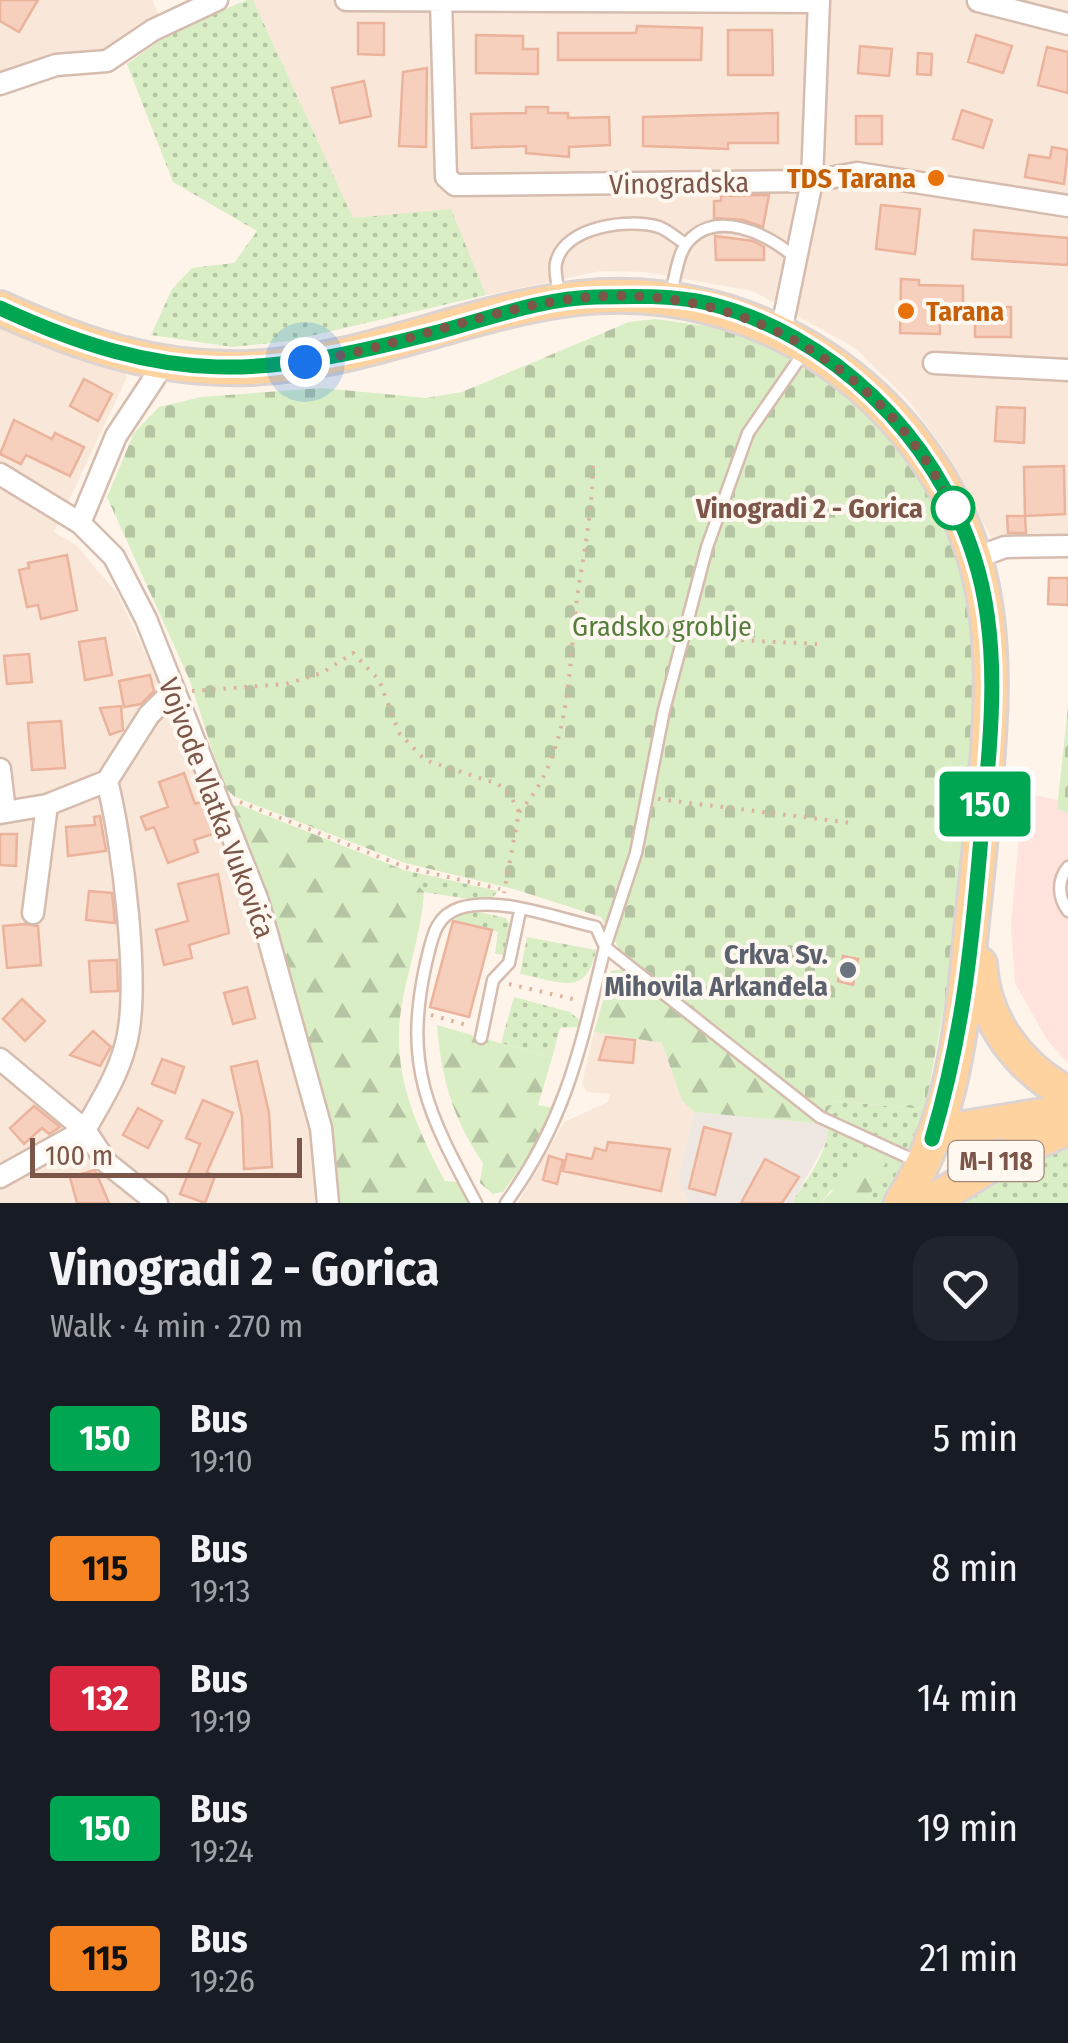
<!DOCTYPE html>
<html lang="en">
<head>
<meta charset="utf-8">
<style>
	:root { --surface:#171b24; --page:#20242c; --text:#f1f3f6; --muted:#9ea1a6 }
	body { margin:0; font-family:"Fira Sans Condensed",sans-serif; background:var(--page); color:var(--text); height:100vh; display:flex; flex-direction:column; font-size:38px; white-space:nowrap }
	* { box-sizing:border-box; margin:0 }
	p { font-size:32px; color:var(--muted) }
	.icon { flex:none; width:55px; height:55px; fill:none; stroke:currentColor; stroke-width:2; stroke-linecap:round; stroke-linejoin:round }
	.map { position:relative; height:1203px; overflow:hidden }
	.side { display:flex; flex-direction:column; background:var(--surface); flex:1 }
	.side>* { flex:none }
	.badge { padding:0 20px; border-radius:8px; font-size:35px; line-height:65px }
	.scale { position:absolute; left:30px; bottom:25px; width:272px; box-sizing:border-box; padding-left:10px; border:5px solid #7c5649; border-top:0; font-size:28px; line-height:35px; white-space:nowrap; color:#7c5649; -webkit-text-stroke:8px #fff8f1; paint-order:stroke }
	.you { position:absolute; width:50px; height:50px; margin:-25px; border:8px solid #fff; border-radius:50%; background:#1a73e8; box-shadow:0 0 0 15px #1a73e833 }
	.map>.badge { position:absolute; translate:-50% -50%; box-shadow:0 0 0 5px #fff }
	.round { display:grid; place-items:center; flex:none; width:105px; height:105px; border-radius:30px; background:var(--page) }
	.overview { display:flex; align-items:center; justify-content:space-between; height:170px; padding:0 50px }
	h1 { font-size:48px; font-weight:700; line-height:75px }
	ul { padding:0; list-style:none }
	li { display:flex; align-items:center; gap:30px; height:130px; padding:0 50px }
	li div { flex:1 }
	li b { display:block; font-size:38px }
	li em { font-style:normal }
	li .badge { min-width:110px; font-weight:700; text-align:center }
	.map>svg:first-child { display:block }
	.residential { fill:#f9e8d9 }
	.commercial { fill:#ffe3dc }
	.industrial { fill:#efe7e2 }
	.grass { fill:url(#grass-dots) }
	.forest { fill:url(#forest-firs) }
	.cemetery { fill:url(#cemetery-stones) }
	.building { fill:#f7cfbd; stroke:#ebb39c; stroke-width:2.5 }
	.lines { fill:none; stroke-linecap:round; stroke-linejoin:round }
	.lane-casing { stroke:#d5bcaf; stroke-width:15 }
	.street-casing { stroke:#d5bcaf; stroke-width:25 }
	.primary-casing { stroke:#ddd3d0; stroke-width:38 }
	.path { stroke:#dcb29f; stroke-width:4; stroke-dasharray:2.5 8; stroke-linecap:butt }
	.lane { stroke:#fff; stroke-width:10 }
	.street { stroke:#fff; stroke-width:20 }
	.primary { stroke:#ffd39f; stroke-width:32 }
	.line-casing { stroke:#fff; stroke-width:22 }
	.line { stroke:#00a651; stroke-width:15 }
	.walk { stroke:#7c5649; stroke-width:10; stroke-dasharray:0 18 }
	.food-dot { fill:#e8710a; stroke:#fff8f1; stroke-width:4 }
	.stop-dot { fill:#fff; stroke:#00a651; stroke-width:5 }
	.worship-dot { fill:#6b7280; stroke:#fff8f1; stroke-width:4 }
	.labels { text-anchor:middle; stroke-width:8; stroke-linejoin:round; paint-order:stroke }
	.shield { fill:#fff8f1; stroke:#a3877b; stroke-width:2.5 }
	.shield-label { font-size:25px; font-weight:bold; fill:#7c5649 }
	.food-label { font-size:28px; font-weight:bold; fill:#c56008; stroke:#fff8f1; text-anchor:end }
	.street-label { font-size:28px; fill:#7c5649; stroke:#fff8f1 }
	.stop-label { font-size:28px; font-weight:bold; fill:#7c5649; stroke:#fff8f1; text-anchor:end }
	.park-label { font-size:28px; fill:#557d3c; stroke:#fff8f1 }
	.worship-label { font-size:28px; font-weight:bold; fill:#5b616d; stroke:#fff8f1; text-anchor:end }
</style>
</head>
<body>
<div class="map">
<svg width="1068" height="1203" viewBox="0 0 1068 1203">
	<defs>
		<pattern id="grass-dots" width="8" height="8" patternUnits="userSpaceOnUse" patternTransform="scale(2.5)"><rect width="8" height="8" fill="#d9eec5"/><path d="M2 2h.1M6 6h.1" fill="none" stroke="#b5c4a2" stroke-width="1.8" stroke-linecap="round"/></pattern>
		<pattern id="forest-firs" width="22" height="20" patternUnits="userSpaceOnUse" patternTransform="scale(2.5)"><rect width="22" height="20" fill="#d9eec5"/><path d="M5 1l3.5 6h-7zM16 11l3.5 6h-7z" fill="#b5c4a2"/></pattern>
		<pattern id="cemetery-stones" width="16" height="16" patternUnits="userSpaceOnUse" patternTransform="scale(2.5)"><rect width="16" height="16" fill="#d9eec5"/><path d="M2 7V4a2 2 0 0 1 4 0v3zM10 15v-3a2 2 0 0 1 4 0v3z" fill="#b5c4a2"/></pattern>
	</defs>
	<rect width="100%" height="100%" fill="#fef4e9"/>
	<path class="residential" d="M0 0H152L161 19 104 55 0 84Z
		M253 0H1068V541L992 539 944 449 908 400 855 348 753 291 645 272 601 271 486 295 451 210 353 219Z
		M0 318 122 370 127 377 54 532 76 545 117 593 196 761 259 931 311 1124 318 1203H0Z
		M594 1032 662 1043 682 1101 694 1112 678 1180 689 1203H518L564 1122 608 1102 610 1094 587 1092 582 1084Z"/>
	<path class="commercial" d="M1023 793 1058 800 1057 809 1068 813V1063L1047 1040 1015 983 1011 925Z"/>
	<path class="industrial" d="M694 1112 814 1123 830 1125 828 1139 792 1203H689L678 1180Z"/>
	<path class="grass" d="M247 0H253L353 218 451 209 486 295 289 341 232 347 151 335 172 289 192 268 234 263 257 231 173 182 127 64 174 30Z
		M404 870 498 891 488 902 424 892Z
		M478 912 506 918 512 928 506 956 495 953 498 932 453 920 462 914Z
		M527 937 596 950C586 999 559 981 520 974Z
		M514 997 570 1012 580 1021 578 1027 560 1028 552 1058 501 1043Z
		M834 1101 925 1109 914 1163 891 1203H866L869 1197 831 1190 820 1203H792C806 1179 838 1142 825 1114Z
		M1068 1147V1203H958L992 1177Z"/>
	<path class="forest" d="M240 805 404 870 424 892C422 927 410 963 403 998 389 1066 413 1122 445 1181L458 1182 470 1203H331L232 819V806Z
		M623 969 809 1113 814 1123 694 1112 682 1101 662 1043 594 1032 611 971Z
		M437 1025 552 1058 538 1105 553 1108 542 1136 503 1192 493 1194 480 1183 483 1163C453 1119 441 1078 437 1025Z
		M880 1147 891 1152 866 1203H820Z"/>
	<path class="cemetery" d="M655 319 741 331 824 378 897 440 939 499 953 540 975 633 976 694 958 932 925 1109 835 1101 825 1114 622 954 601 917 517 890 405 863 235 797 224 787 190 681 107 497 134 433 159 407 201 397 322 388 426 398 462 392 629 322Z
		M1068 707V813L1057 809Z"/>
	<path class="building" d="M0 0H38L19 32 0 21Z
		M358 23H384V55L358 54Z
		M637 26 702 28 701 60H558V33H636Z
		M728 30H772L773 75H728Z
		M476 35 523 36V49H538V74L476 73Z
		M976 35 1012 46 1003 73 968 62Z
		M860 46 892 49 889 76 858 73Z
		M1047 47 1068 52V93L1038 85Z
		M918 53 932 54 931 75 917 74Z
		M427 68 426 147 399 146 403 72Z
		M364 81 371 116 340 123 332 88Z
		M526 107H548V113H568V118L609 117 610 145 569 147V157L526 153V146L472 148 471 114 526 113Z
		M962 110 992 120 983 148 953 139Z
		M778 113V143H728V149L643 146V117Z
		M856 116H882V144H856Z
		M1052 147 1068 150 1064 184 1025 177 1029 155 1050 158Z
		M769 195 763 227 743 220 714 218V201H721V196Z
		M881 205 920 209 915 254 876 249Z
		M974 230 1068 238V265L972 259Z
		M715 236 753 241 764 247V260H716Z
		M901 279 919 280V285L963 286V309L940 308V334L900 333Z
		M975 307H1011V337H975Z
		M84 379 112 394 98 421 70 406Z
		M997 407 1025 408 1024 443 995 441Z
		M14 420 52 439 55 433 84 447 70 476 26 455 21 464 0 454Z
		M1064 466 1065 514 1025 516 1024 467Z
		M1007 516H1025L1026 533H1008Z
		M67 555 77 610 41 619 38 605 27 607 19 570 29 568 28 563Z
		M1049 578H1068V605L1048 604Z
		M105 638 112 675 85 680 79 642Z
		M29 654 32 682 7 684 4 656Z
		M150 675 154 691 141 704 124 707 119 681Z
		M121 706 123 730 110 735 100 708Z
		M61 721 65 768 32 770 28 723Z
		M184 773 195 804 203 801 216 833 194 840 198 852 168 863 154 827 146 830 141 817 168 807 159 782Z
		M100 816 106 851 68 856 66 827 95 825 94 817Z
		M0 834H17L16 866 0 865Z
		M218 874 229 933 189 945 192 958 164 965 156 930 188 921 178 884Z
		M89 891 112 893 115 923 86 920Z
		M453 921 492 930 469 1017 430 1007Z
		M25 924 38 926 41 965 7 968 3 926Z
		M843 956 858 959 853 985 838 981Z
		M117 960 118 991 91 992 89 961Z
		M247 987 255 1018 233 1024 224 993Z
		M22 999 45 1021 25 1041 3 1019Z
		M93 1031 111 1047 100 1066 70 1055Z
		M606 1037 635 1040 633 1063 599 1060Z
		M162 1059 184 1067 175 1093 152 1084Z
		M257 1061 269 1113 272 1167 244 1169 242 1117 231 1067Z
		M203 1100 233 1113 207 1172 215 1176 205 1203 180 1194 200 1144 186 1138Z
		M34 1106 60 1127 49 1134 42 1128 24 1144 10 1128Z
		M138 1108 162 1121 148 1148 123 1135Z
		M704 1127 731 1134 715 1195 689 1188Z
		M608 1142 670 1149 661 1191 563 1171 567 1154 592 1159 595 1148 606 1151Z
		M549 1156 563 1160 557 1184 543 1180Z
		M765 1159 799 1177 782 1203H741Z
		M95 1170 109 1203H77L70 1177Z"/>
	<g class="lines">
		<g class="lane-casing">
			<path id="lane" d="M559 295C558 285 554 272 556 263 564 226 629 218 659 227 668 230 677 239 686 244
				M670 296C675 281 677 255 687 243 715 208 769 234 794 257
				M804 352 748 433 707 547 664 710 636 853 605 947 820 1117 916 1161
				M1068 867C1057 880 1058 898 1068 911
				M481 1038 493 980 509 963 520 911
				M476 1203C428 1113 403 1067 426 963 432 940 434 916 460 908 500 896 556 918 596 927L605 947C581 1045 567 1119 506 1203"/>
		</g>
		<g class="street-casing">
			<path id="street" d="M346 0 819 2
				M441 0 446 177 455 185 812 181 857 173 1068 206
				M978 1 1068 24
				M0 84 56 65 107 61 153 30 217 0
				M781 332 812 181 819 0
				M934 363 1068 370
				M0 474 80 523 114 557 146 619 258 901 321 1128 328 1203
				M80 523 116 436 163 365
				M975 558 1005 547 1068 546
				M0 769 5 812
				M0 813 47 805 107 781
				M33 913 47 805
				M0 1059 85 1130 107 1163 157 1203
				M85 1130C100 1103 117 1077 125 1047 142 992 122 838 107 781L149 715 172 692
				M0 1177 85 1130"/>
		</g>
		<g class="primary-casing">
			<path id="primary" d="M0 308C81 345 158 371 248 368 362 364 466 311 578 298 753 278 923 389 975 559 992 616 993 677 989 736 985 798 979 859 972 921 963 1017 955 1120 901 1203
				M980 964C983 1020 1018 1067 1068 1094
				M932 1139 952 1130 1068 1111
				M929 1203 1010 1153 1068 1128"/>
		</g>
		<path class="path" d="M701 629 737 640 817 644
			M192 691 286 684 322 673 353 653 379 680 399 733 425 760 498 784 511 797 519 812 504 893
			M658 799 852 823
			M240 802 405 867 500 889
			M519 812C575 752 567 660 579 584 586 542 593 504 593 461
			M509 984 577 1000
			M431 1015 470 1026"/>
		<use href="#lane" class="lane"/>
		<use href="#street" class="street"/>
		<use href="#primary" class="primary"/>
	</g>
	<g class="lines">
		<g class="line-casing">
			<path id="line" d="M0 308C171 387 260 378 438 332 490 318 543 298 596 297 632 296 672 295 707 303 831 333 936 437 974 557 1003 646 990 745 981 837 972 944 963 1035 932 1139"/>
		</g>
		<use href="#line" class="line"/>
		<path class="walk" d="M305 362C398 348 487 308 580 298 738 281 885 367 953 508"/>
	</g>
	<g class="food-dot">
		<circle cx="936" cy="178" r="10"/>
		<circle cx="906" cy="311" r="10"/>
	</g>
	<circle class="stop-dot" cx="953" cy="508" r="20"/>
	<circle class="worship-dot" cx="848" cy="970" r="10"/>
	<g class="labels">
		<rect class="shield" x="948.5" y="1141" width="95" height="40" rx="8"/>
		<g class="shield-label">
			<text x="996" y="1170">M-I 118</text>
		</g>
		<g class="food-label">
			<text x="916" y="188">TDS Tarana</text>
			<text x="926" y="321" text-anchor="start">Tarana</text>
		</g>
		<g class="street-label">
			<text transform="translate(679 183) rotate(-1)" y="10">Vinogradska</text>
			<text transform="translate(217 808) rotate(69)" y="10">Vojvode Vlatka Vukovića</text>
		</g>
		<g class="stop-label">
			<text x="923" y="518">Vinogradi 2 - Gorica</text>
		</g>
		<g class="park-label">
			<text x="662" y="636">Gradsko groblje</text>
		</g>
		<g class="worship-label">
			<text x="828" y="964">Crkva Sv.<tspan x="828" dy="32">Mihovila Arkanđela</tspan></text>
		</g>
	</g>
</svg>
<div class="scale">100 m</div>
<div class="you" style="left:305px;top:362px"></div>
<b class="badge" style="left:985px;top:804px;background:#00a651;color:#fff">150</b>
</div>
<section class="side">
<div class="overview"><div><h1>Vinogradi 2 - Gorica</h1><p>Walk · 4 min · 270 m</p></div><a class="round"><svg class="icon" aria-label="heart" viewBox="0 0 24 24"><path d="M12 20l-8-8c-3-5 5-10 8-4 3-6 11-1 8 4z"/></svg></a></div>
<ul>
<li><span class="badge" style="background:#00a651;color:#fff">150</span><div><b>Bus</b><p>19:10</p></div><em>5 min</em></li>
<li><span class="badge" style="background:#f58220;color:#111">115</span><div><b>Bus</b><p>19:13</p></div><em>8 min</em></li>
<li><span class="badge" style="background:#d7263d;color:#fff">132</span><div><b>Bus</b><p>19:19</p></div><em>14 min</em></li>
<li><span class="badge" style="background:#00a651;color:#fff">150</span><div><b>Bus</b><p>19:24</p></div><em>19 min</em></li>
<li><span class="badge" style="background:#f58220;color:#111">115</span><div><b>Bus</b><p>19:26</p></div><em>21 min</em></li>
</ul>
</section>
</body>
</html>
